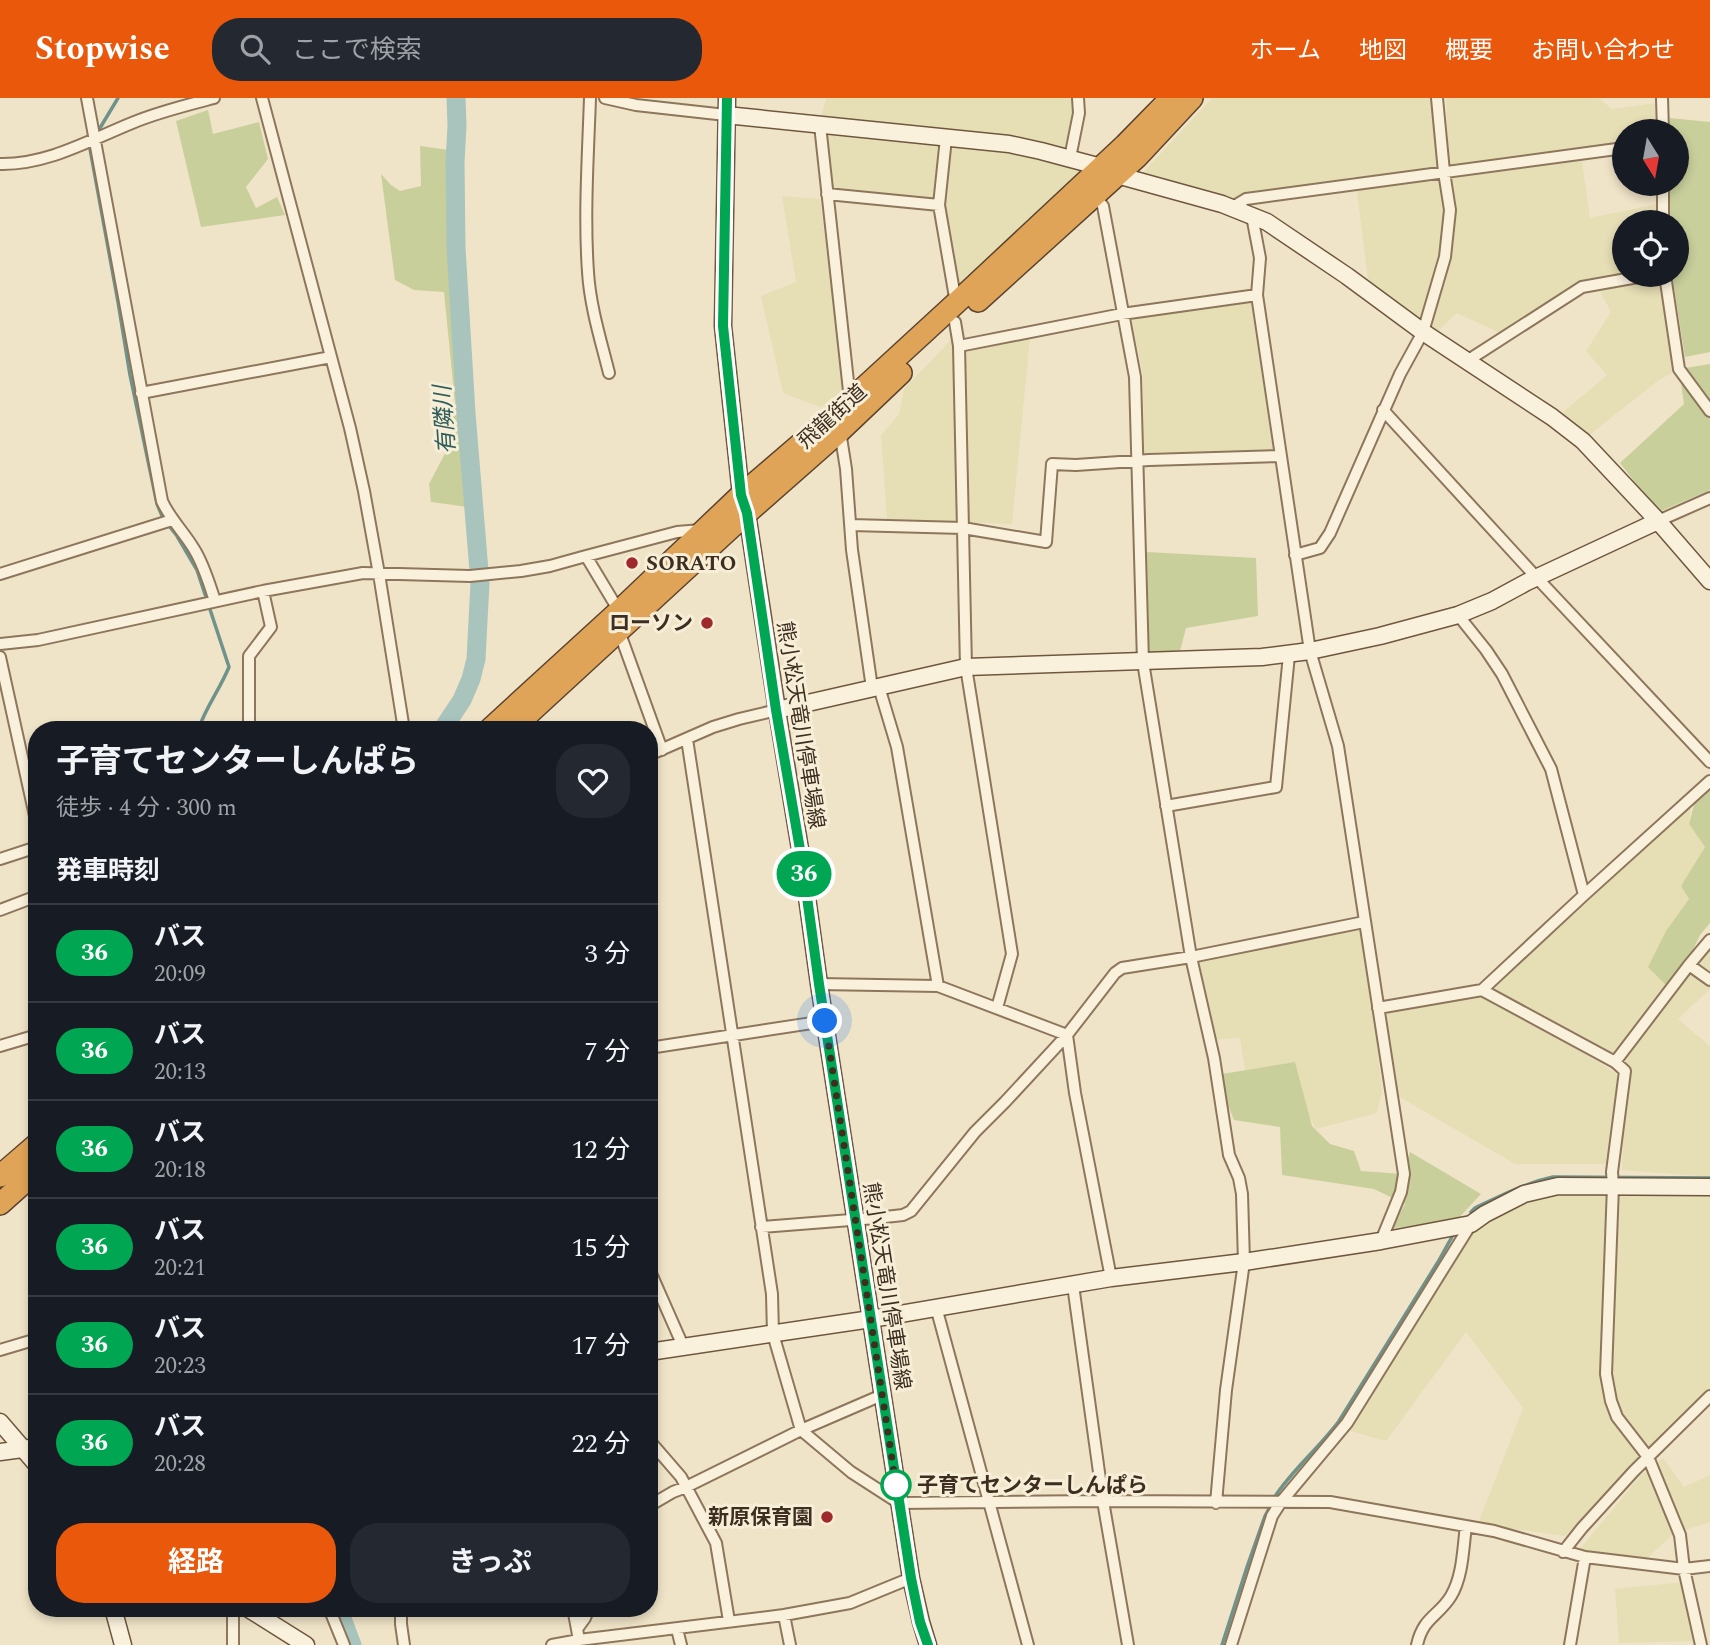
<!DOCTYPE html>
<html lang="ja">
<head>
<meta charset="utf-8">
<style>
	:root { --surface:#171b24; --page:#242831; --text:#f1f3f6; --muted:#9ea1a6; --line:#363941; --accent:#ea580c }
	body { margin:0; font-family:Spectral,"Noto Sans JP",serif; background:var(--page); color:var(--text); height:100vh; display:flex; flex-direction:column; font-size:26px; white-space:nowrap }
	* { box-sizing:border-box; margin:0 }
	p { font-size:23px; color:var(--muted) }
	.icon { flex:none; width:38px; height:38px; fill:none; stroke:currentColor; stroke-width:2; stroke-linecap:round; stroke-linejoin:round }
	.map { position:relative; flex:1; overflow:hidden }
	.sheet { position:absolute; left:28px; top:623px; width:630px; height:896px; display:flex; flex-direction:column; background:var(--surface); border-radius:28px; box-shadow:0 4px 10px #0003 }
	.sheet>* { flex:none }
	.badge { padding:0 14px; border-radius:23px; font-size:24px; line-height:46px }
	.needle { width:46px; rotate:169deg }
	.fabs { position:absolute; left:1612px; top:21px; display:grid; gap:14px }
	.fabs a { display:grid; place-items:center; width:77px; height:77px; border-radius:50%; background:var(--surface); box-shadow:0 4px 10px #0003; font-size:35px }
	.you { position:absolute; width:35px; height:35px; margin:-18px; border:5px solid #fff; border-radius:50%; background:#1a73e8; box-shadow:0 0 0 10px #1a73e833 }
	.map>.badge { position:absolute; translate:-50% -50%; box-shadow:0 0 0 4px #fff }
	h2 { padding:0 28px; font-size:26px; line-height:63px }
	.round { display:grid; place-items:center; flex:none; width:74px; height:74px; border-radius:28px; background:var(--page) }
	.head { display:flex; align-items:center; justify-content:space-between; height:119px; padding:0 28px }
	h1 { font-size:33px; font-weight:700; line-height:52px }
	.cta { display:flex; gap:14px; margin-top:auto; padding:14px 28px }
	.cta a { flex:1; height:80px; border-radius:28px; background:var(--accent); color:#fff; font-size:28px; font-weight:700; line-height:80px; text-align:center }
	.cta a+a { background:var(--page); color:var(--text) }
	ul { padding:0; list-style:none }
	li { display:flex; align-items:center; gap:21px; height:98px; padding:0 28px; border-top:2px solid var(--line) }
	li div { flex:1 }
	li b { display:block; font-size:26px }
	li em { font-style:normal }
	li .badge { min-width:77px; font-weight:700; text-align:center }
	header { display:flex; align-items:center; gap:42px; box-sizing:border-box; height:98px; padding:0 35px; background:var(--accent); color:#fff }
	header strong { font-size:33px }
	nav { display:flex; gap:38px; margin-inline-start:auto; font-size:24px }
	.search { width:490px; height:63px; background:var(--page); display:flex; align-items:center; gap:18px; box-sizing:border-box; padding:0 24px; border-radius:28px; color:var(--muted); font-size:26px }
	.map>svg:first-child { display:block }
	.farmland { fill:#e6deb5; fill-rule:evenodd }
	.green { fill:#c9cf9b }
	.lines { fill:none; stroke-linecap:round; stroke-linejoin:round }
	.stream { stroke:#6f938a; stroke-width:3.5 }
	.river { stroke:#a9c4bc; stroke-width:19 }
	.street-casing { stroke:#8d765c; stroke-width:14 }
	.secondary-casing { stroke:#6f573f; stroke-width:19 }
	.highway-casing { stroke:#5b4430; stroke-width:24 }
	.street { stroke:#faf1dc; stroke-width:10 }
	.secondary { stroke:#faf1dc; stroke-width:16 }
	.highway { stroke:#e0a458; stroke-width:21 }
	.line-casing { stroke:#fff; stroke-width:16 }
	.line { stroke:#00a651; stroke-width:10 }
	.walk { stroke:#3d2e20; stroke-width:7; stroke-dasharray:0 12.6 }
	.poi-dot { fill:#9e2a2b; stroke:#f7eed8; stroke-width:2.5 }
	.stop-dot { fill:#fff; stroke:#00a651; stroke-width:3.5 }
	.labels { text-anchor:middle; stroke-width:6; stroke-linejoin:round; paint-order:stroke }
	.street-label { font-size:21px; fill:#3d2e20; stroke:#f7eed8 }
	.poi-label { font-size:21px; font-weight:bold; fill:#3d2e20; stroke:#f7eed8; text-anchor:end }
	.stop-label { font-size:21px; font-weight:bold; fill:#3d2e20; stroke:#f7eed8; text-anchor:start }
	.water-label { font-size:23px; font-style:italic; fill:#2f5d5a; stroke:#f7eed8 }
</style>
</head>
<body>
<header>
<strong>Stopwise</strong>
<div class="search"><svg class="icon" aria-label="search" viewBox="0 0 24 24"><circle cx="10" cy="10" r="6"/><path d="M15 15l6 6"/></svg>ここで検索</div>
<nav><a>ホーム</a><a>地図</a><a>概要</a><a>お問い合わせ</a></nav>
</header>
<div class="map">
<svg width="1710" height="1547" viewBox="0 0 1710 1547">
	<rect width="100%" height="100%" fill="#f0e4c8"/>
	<path class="farmland" d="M826 0H1068L1076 3 1069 50 1063 53 821 20Z
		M1212 0H1435L1445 80 1582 63 1590 120 1662 105V124H1624V176L1584 183 1500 235 1457 215 1435 236 1423 234 1368 182 1355 78 1231 110 1136 82Z
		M1446 0H1599L1612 11 1656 5 1657 33H1624V49L1449 68Z
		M826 33 941 44 1054 61 1085 72 954 193 934 103 832 91Z
		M782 98 820 101 845 295 821 309 783 295 761 198 796 184Z
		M1662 178 1679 271 1659 282 1588 338 1561 316 1607 277 1586 253 1611 214 1600 194Z
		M1251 203 1273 352 1144 355 1143 276 1131 220Z
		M1030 239 1012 426 887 421 881 337 899 316 904 291 953 240V253Z
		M1692 699 1689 726 1705 749 1681 788 1689 801 1672 825 1667 888 1710 846V891L1678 921 1710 948V1079L1622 1072 1625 988 1616 1066H1515L1391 994 1379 916 1442 905 1456 890 1485 895ZM1511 910 1625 973 1624 986 1614 974Z
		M1365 831 1382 994 1377 1015 1316 1031 1309 1018 1295 964 1245 972 1240 940 1210 942 1197 862Z
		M1561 1093 1710 1095V1295L1648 1359 1565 1438 1478 1426 1523 1310 1466 1234 1386 1343 1343 1331 1468 1136 1493 1115 1531 1099Z
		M1663 1360 1684 1389 1710 1377V1424L1673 1436 1642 1465 1579 1452 1641 1377Z
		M1683 1484 1696 1543 1619 1545 1615 1491Z"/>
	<path class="green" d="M208 12 213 36 259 24 268 61 246 89 256 110 277 99 285 117 201 129 176 23Z
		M1670 20 1710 24V254L1685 259 1672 177H1676V124H1664L1665 86H1676V33H1669Z
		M420 48 449 52 458 258 468 409 431 404 429 386 449 348 455 305 444 194 414 192 395 182 381 76 391 87 400 93 421 88Z
		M1710 266V392L1661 413 1641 397 1637 387 1620 365 1684 306 1679 271Z
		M1147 454 1256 460 1258 518 1186 530 1180 553 1148 554Z
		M1710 683V825L1700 837 1681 877 1667 888 1648 869 1666 833 1689 801 1681 788 1705 749 1689 726 1697 695Z
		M1295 964 1312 1028 1330 1046 1354 1053 1361 1073 1403 1076 1410 1054 1481 1096 1455 1124 1392 1130 1405 1106 1374 1091 1282 1077 1280 1029 1234 1022 1216 977Z"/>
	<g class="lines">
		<path class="stream" d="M100 30 118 0
			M90 51 118 204 130 277 157 406 163 420 177 438 197 472 229 569C220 591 206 609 198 632
			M1471 1114 1475 1110C1500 1098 1525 1085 1553 1079L1710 1080
			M1274 1400C1290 1374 1320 1349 1339 1323L1438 1164 1453 1137
			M1222 1547 1247 1469 1265 1418 1271 1407"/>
		<path class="river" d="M442 632 462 602 471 581 476 561 480 485 466 315 456 150 455 64 457 28 456 0
			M338 1510 352 1547"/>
		<g class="street-casing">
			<path id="street" d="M87 0 162 403C170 421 184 434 194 451 204 467 209 485 215 503
				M262 0 350 330 364 393 379 476 404 632
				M590 0C588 58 584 117 588 174 590 208 601 243 609 275
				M605 0 636 7 726 17
				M1662 0 1663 33
				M820 27 850 302
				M946 40 939 107 956 205
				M1070 60 1079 15 1078 0
				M0 66C47 67 90 42 132 25 158 14 187 7 214 0
				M1663 86V124
				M827 96 939 107
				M1095 98 1103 108 1135 279 1143 564 1191 859 1214 960 1229 1057 1239 1080 1242 1096 1244 1164 1226 1292 1216 1405
				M1231 110 1246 101 1624 50
				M1252 118 1260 160 1257 197 1310 553 1338 648 1404 1076 1401 1094 1381 1143
				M1665 177 1679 271 1710 313
				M955 224 959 248 966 569 1012 856 997 910
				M959 248 1122 216 1257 197
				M1467 263 1582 189 1649 177
				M141 295 331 259
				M1383 312 1537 480 1710 664
				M840 333 846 371 852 452 872 590
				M1658 423 1710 400
				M851 427 963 430 1046 444 1052 366 1076 367 1149 362 1281 358
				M1295 457 1320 450 1330 435 1400 276 1423 234 1445 159 1450 112 1444 74 1437 0
				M586 458 677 434 701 432
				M0 476 172 422
				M1458 517 1486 552 1502 576 1551 671 1584 797
				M619 533 662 652
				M0 546 38 542 263 493 363 475 470 478 521 473 550 468 586 458 619 513
				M0 559 37 727
				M879 589 897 649 938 888
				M249 632V558L271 529 263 493
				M649 657 713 629 739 621 777 612
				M1166 708 1276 689 1289 557
				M0 761 37 749
				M0 812 37 798
				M1689 867 1710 882
				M819 886 938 888 1067 937
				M1482 892 1615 964 1625 973 1612 1074 1613 1088 1606 1276 1611 1303 1617 1319 1648 1359 1680 1437 1684 1471 1701 1547
				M1378 910 1482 892 1584 797 1710 683
				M1067 937 1075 995 1111 1180
				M0 948 37 937
				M649 950 825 923
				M1615 964 1689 867 1710 842
				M761 1129 876 1120 903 1117 911 1113 975 1034 1005 1004 1067 937 1115 875 1122 870 1191 859 1364 824
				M649 1132 651 1146 649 1150
				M649 1171 683 1248
				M1073 1187 1103 1403 1128 1547
				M936 1209 1028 1547
				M0 1252 37 1241
				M882 1297 801 1332 851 1374 899 1405 1103 1403 1330 1404 1494 1433 1585 1459 1684 1471 1710 1468
				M649 1342 681 1379 716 1445 729 1523
				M649 1408 673 1394 686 1389 801 1332 773 1236 772 1196 687 641
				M1563 1454 1582 1430 1634 1373 1710 1298
				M329 1510 344 1547
				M401 1510V1526L404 1547
				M573 1510 579 1542
				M784 1517 790 1547
				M577 1531 585 1520 589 1510
				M677 1531 681 1547
				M233 1547V1510
				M552 1547 579 1542 784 1517 850 1505 911 1480
				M1231 1547 1272 1418 1281 1404 1347 1325 1471 1126
				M1417 1547C1423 1519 1439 1518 1451 1498 1463 1478 1463 1450 1466 1428
				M1570 1547 1585 1459"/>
		</g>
		<g class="secondary-casing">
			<path id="secondary" d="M727 0 723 228 741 397 747 415 777 612 802 763 819 886 911 1480 921 1524 928 1547
				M726 17 1009 46 1041 53 1101 69 1117 77 1222 106 1267 124 1347 178 1423 234 1552 319 1583 343 1658 423 1710 483
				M777 612 966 569 1262 559 1310 553 1380 538 1458 517 1492 503 1527 484 1658 423
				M649 1254 871 1221 1111 1180 1244 1164 1381 1143 1471 1126 1485 1116 1524 1096 1558 1088 1710 1089
				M0 1324 37 1367
				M0 1354 37 1349
				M113 1510 123 1547
				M247 1510 306 1547"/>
		</g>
		<g class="highway-casing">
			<path id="highway" d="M978 203 1137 59 1192 0
				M489 632 619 513 741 397 833 318 956 205 1125 47 1171 0
				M511 632 747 415 840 333 901 275
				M0 1078 37 1046
				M0 1106 37 1073"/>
		</g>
		<use href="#street" class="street"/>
		<use href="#secondary" class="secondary"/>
		<use href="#highway" class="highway"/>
	</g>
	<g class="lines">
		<g class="line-casing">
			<path id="line" d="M727 0 723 228 741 397 747 415 776 612 802 763 819 886 911 1480 920 1524 928 1547"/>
		</g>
		<use href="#line" class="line"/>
		<path class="walk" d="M825 923 896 1387"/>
	</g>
	<g class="poi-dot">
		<circle cx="632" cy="465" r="7"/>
		<circle cx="707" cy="525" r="7"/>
		<circle cx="827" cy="1419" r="7"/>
	</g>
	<circle class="stop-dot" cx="896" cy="1387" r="14"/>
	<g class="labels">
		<g class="street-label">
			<text transform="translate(832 318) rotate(-42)" y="7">飛龍街道</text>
			<text transform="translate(801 627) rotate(81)" y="7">熊小松天竜川停車場線</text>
			<text transform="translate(887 1188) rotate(81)" y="7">熊小松天竜川停車場線</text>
		</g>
		<g class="poi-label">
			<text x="646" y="472" text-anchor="start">SORATO</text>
			<text x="693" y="532">ローソン</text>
			<text x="813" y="1426">新原保育園</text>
		</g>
		<g class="stop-label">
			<text x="917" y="1394">子育てセンターしんぱら</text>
		</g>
		<g class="water-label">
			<text transform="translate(444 322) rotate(-94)" y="8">有隣川</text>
		</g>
	</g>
</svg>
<div class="fabs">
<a><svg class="needle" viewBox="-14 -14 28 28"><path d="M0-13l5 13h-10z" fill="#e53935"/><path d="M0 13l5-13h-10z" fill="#9ea1a6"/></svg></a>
<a><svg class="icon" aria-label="locate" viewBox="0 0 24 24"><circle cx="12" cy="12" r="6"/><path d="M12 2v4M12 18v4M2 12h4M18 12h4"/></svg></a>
</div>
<div class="you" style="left:825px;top:923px"></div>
<b class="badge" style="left:804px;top:776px;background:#00a651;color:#fff">36</b>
<section class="sheet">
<div class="head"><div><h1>子育てセンターしんぱら</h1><p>徒歩 · 4 分 · 300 m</p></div><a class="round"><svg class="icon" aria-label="heart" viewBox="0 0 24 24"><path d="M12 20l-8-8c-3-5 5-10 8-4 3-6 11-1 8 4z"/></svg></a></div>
<h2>発車時刻</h2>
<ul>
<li><span class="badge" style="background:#00a651;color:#fff">36</span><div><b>バス</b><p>20:09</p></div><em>3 分</em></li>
<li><span class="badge" style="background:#00a651;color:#fff">36</span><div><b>バス</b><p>20:13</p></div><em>7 分</em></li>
<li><span class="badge" style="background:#00a651;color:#fff">36</span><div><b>バス</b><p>20:18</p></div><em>12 分</em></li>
<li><span class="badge" style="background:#00a651;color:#fff">36</span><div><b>バス</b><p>20:21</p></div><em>15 分</em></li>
<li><span class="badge" style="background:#00a651;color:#fff">36</span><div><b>バス</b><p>20:23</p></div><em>17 分</em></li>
<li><span class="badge" style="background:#00a651;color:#fff">36</span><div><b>バス</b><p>20:28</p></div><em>22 分</em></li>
</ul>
<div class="cta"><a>経路</a><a>きっぷ</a></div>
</section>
</div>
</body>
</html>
